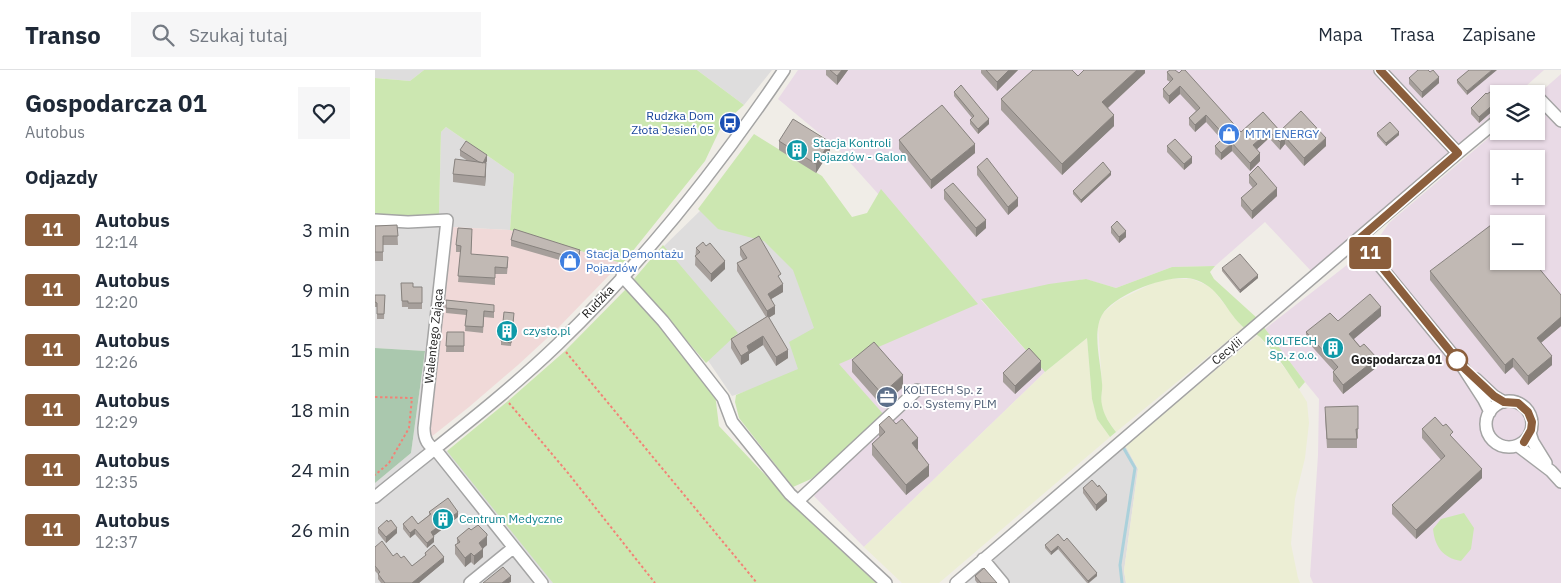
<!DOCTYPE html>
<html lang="pl">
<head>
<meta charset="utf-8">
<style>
	:root { --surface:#fff; --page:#f6f6f7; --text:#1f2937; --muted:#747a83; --line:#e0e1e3 }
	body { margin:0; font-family:"IBM Plex Sans",sans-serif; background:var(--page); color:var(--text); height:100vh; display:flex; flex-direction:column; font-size:19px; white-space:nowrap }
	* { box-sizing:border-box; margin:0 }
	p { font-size:16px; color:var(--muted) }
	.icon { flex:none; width:28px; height:28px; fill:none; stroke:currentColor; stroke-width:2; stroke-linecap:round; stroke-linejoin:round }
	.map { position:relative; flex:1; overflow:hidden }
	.details { display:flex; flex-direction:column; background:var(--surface); width:375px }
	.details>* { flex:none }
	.badge { padding:0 10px; border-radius:4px; font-size:18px; line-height:32px }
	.tools { position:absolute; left:1115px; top:15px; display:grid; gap:10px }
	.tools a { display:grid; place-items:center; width:55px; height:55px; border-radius:0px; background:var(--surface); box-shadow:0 1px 4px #0004; font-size:25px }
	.map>.badge { position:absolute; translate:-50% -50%; box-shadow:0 0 0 2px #fff }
	h2 { padding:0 25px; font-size:19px; line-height:45px }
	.round { display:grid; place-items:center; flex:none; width:52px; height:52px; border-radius:0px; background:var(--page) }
	.overview { display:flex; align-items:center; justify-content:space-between; height:85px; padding:0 25px }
	h1 { font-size:24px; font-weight:800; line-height:38px }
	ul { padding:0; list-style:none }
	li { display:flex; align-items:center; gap:15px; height:60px; padding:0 25px }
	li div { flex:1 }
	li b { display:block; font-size:19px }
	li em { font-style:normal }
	li .badge { min-width:55px; font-weight:700; text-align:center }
	header { display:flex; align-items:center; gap:30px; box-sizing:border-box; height:70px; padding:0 25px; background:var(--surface); border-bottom:1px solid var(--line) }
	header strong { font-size:24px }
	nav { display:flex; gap:28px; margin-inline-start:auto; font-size:18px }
	.search { width:350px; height:45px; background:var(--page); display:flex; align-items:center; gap:12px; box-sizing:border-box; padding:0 18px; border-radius:0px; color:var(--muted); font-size:19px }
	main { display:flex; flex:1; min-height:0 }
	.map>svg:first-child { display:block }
	.residential { fill:#dedddd }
	.commercial { fill:#f0d9d8 }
	.industrial { fill:#e9dae6; fill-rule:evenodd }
	.farmland { fill:#eceed4 }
	.grass { fill:#cce7b1 }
	.cemetery { fill:#aac8ae }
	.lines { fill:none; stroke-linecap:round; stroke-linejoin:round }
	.stream { stroke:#abd1db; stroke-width:3 }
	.minor-casing { stroke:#a4a4a4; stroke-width:14 }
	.path { stroke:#f28276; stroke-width:2; stroke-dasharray:2.5 2.5; stroke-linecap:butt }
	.minor { stroke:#fff; stroke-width:11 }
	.wall { fill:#a69f9b }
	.shaded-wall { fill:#87827e }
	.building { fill:#c1b9b4; stroke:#87827e }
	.line-casing { stroke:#fff; stroke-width:11 }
	.line { stroke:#8b5e3c; stroke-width:8 }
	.stop-dot { fill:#fff; stroke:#8b5e3c; stroke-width:2.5 }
	.labels { text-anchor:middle; stroke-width:4; stroke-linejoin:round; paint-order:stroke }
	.transit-label { font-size:12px; fill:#164399; stroke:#fff; text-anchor:end }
	.shop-label { font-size:12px; fill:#366cbe; stroke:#fff; text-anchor:start }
	.culture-label { font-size:12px; fill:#0d838f; stroke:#fff; text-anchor:start }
	.street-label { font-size:12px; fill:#202020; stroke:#fff }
	.stop-label { font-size:12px; font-weight:bold; fill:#202020; stroke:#fff; text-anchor:end }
	.service-label { font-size:12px; fill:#4e5e75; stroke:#fff; text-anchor:start }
</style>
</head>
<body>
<header>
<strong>Transo</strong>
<div class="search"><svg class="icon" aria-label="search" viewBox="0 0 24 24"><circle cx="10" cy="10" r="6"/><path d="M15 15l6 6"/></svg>Szukaj tutaj</div>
<nav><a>Mapa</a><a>Trasa</a><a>Zapisane</a></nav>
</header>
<main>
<section class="details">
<div class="overview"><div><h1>Gospodarcza 01</h1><p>Autobus</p></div><a class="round"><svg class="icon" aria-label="heart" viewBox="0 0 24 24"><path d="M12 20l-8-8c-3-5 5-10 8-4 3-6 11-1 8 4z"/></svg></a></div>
<h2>Odjazdy</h2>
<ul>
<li><span class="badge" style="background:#8b5e3c;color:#fff">11</span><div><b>Autobus</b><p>12:14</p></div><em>3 min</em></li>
<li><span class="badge" style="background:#8b5e3c;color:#fff">11</span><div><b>Autobus</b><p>12:20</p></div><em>9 min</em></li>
<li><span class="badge" style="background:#8b5e3c;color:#fff">11</span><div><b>Autobus</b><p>12:26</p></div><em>15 min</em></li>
<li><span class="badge" style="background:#8b5e3c;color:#fff">11</span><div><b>Autobus</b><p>12:29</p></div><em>18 min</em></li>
<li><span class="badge" style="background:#8b5e3c;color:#fff">11</span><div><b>Autobus</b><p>12:35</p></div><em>24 min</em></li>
<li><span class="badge" style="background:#8b5e3c;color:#fff">11</span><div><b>Autobus</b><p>12:37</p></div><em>26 min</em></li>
</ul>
</section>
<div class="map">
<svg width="1186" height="513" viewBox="0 0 1186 513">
	<rect width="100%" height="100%" fill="#f0ede7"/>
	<path class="residential" d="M0 0H49L35 11 0 8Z
		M322 0H397L369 35Z
		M71 57 139 104 135 160 76 157 51 374 78 383 188 513H0V413L36 383 50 281 0 278V147L64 145 66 62Z
		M327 139 387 166 421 196 445 255 432 300 357 326 332 289 288 177Z
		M750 375 763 399 749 501 751 513H587L651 457 723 400Z"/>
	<path class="commercial" d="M76 157 135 160 246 193 182 259 143 295 94 337 51 371Z"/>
	<path class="industrial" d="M423 0H1169L1142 24H1124V39L937 202 890 152 840 196 797 197 741 218 710 209 606 230 670 302 489 477 439 426 507 347 457 292 600 232 462 78 403 29Z
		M1186 4V513H938L935 506 943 385 944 329 930 312 890 259 1000 173 1014 153 1124 59V61H1161V26ZM1124 89H1161V126H1124ZM1124 154H1161V191H1124Z"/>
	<path class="farmland" d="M792 209H817L836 217 868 258 741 362 730 346 726 334 727 313 723 256 727 244 742 231 778 213Z
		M883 265 915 305 932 332 934 353 930 388 920 429 916 474 923 508 925 513H751L749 501 763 399 750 375Z
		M712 268 717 329 722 349 735 367 564 513H527L489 477 670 302Z"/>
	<path class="grass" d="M49 0H322L369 35 347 55 330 91 249 192 246 193 135 160 139 104 71 57 66 62 64 145 33 148 0 147V8L35 11Z
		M379 64 447 106 477 147 492 143 506 119 603 234 464 294 510 346 436 409 418 417 364 348 360 332 361 325 423 299 414 272 439 258 418 200 389 171 343 159 323 139Z
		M288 175 363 263 331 293 259 209Z
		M840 196 835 202 839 209 882 248 930 312 924 319C912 301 900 282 885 267 879 262 871 261 866 255 849 238 844 216 818 209 795 203 739 224 727 245 717 263 726 293 727 313 728 320 725 328 727 335 729 346 735 354 741 362L735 367 722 349 717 329 712 268 670 302 606 229 674 214 711 209 741 218 797 197Z
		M252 218 295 267 340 324 344 356 426 443 501 513H178L72 381 133 331 190 281Z
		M1089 443 1099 458 1096 479 1086 491C1068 488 1060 477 1058 459L1066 449Z"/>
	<path class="cemetery" d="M0 278 50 281 36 383 0 413Z"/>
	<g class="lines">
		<path class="stream" d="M747 513 745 495 760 398 748 377"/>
		<g class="minor-casing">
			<path id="minor" d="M1005 0 1083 83
				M1161 25 1186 51
				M0 150 33 152 72 150 49 358C49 372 54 375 64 384L167 513
				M983 169 1087 296 1109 330 1115 342
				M247 206 288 251 348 328 357 352 415 424 511 513
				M1101 309 1119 326 1129 332
				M1111 354a23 23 0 1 1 46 0a23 23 0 1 1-46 0Z
				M1155 363 1158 372 1171 393
				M1143 376 1176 401 1186 412
				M0 427C61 377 126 329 183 274 268 192 343 98 409 0
				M423 431 542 320
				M608 489 628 513
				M95 513 138 478
				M581 513 1083 83 1124 49"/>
		</g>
		<path class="path" d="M191 282 382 513
			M0 327 37 328 34 358 14 393 0 405
			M134 333 193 403 280 513"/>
		<use href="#minor" class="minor"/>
	</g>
	<path class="wall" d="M451 0H473L462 15 451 5Z
		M606 0H643L622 21 606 3Z
		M770 0V3L733 38 739 56 687 105 626 40V29L703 6Z
		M1094 0 1092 25 1082 13V10Z
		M792 2 866 62 888 42 905 61 951 76 929 96 910 74 905 80 894 68 882 79 885 91 875 101 857 81 846 90 840 84V76L847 70 831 52 820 62 814 55V48L821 41 805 24 794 34 788 27V19L795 12 792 10Z
		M1034 8 1064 13 1047 28 1034 14Z
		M579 22 614 54 603 64 595 54V50L597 48 579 26Z
		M1122 37 1104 53 1096 44V38Z
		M1002 63 1024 65 1011 76 1002 66Z
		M524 70 600 83 556 119 524 79Z
		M404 71 455 81 441 103 404 80Z
		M792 76 817 93 809 100 792 82Z
		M85 80 112 91 111 93V102L110 116 78 112V104L93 91 85 86Z
		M602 97 643 136 633 145 602 105Z
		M736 105 706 133 698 124V121Z
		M874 105 902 126 877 149 866 136V128L878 118 874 113Z
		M569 120 611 158 601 167 569 129Z
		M22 155 23 175H8V191H0V156Z
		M736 157 751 167 744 173 736 163Z
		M97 166 96 184 133 193 132 204H120V215L83 212 86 182H81V175Z
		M136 170 205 186 202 195 136 176Z
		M365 177 406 211 408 222 396 229 400 244 393 248 413 288 401 296 388 275 374 284V290L366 295 356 278V269L391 247 362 201V193L368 190 365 185Z
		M321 178 350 199 336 212 320 195Z
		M847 198 883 208 865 223 847 201Z
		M1055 201 1186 225V256L1166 273 1177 295 1153 315 1138 297 1130 304 1055 210Z
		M26 213 38 217H47V239H33V237H27Z
		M0 225H10L9 249H2V237H0Z
		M71 230 119 240V248L109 247 108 263 90 261 91 245 71 243Z
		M139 246 136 276 126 275V271Z
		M1006 246 979 269 1002 297 968 324 958 311V302L959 301 931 270V262Z
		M72 262H89V282H71Z
		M477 290 528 317 507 336 477 302Z
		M666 300 640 324 628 312V303Z
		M950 346 983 359V368H982V378H952Z
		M504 355 543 379 542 380 554 406 531 425 497 385V374L505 367 504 366Z
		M1047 359 1078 368 1107 408 1041 469 1017 444V435L1066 390 1047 368Z
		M708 418 732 431 721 441 708 423Z
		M54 442 83 447 58 466 59 472 52 478 40 464 35 468 28 459V454H43L54 445Z
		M3 458 22 463 11 473 3 463Z
		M82 468 112 475 108 478V487L99 495 96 492 90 497 80 484V475L82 474Z
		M689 471 722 506 714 513H712L683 479 676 485 670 478V475Z
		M0 477 18 486 26 488 37 496 50 486V483L69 492 44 513H6L3 509V504L0 501Z
		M600 506 622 513H602L600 510Z"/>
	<path class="shaded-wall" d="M467 0H473L462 15V6Z
		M634 0H643L622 21V12Z
		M762 0H770V3L727 43V32Z
		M1117 0H1122L1092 25V21Z
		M1064 7V13L1047 28V22Z
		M805 16V24L794 34V26Z
		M1122 31V37L1104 53V47Z
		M739 45V56L687 105V94Z
		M831 45V52L820 62V55Z
		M614 49V54L603 64V59Z
		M894 61V68L878 83V75Z
		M1024 62V65L1011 76V73Z
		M910 67V74L905 80V72Z
		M951 68V76L929 96V88Z
		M455 72V81L441 103V94Z
		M857 73V81L846 90V83Z
		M600 74V83L556 119V110Z
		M885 83V91L875 101V93Z
		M112 85V91L107 100V94Z
		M817 87V93L809 100V94Z
		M111 93V102L110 116V107Z
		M736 102V105L706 133V130Z
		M902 118V126L877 149V141Z
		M643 128V136L633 145V137Z
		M611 150V158L601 167V158Z
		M751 161V167L744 173V167Z
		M205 180V186L202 195V189Z
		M350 191V199L336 212V204Z
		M883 205V208L865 223V220Z
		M408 214V222L393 231V224Z
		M400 236V244L392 249V241Z
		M1006 237V246L974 273V264Z
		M1186 247V256L1162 276V268Z
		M388 266V275L374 284V290L366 295V286L372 276Z
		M413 280V288L401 296V287Z
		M1177 286V295L1153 315V306Z
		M1002 288V297L968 324V315Z
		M1138 288V297L1130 304V295Z
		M666 291V300L640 324V316Z
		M528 305V317L507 336V324Z
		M543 368V379L537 384V373Z
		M554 395V406L531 425V415Z
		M1107 399V408L1041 469V460Z
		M732 425V431L721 441V435Z
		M83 442V447L56 468V462Z
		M22 458V463L11 473V467Z
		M40 459V464L35 468V463Z
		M112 466V475L104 482V473Z
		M59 467V472L52 478V473Z
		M683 476V479L676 485V482Z
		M108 479V487L99 495V486Z
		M96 483V492L90 497V488Z
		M69 487V492L44 513H37Z
		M722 503V506L713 513V511Z
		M136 506V512L134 513H127Z"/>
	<path class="building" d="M455 0H467L462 6Z
		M611 0H634L622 12Z
		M658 0H697L703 6 709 0H762L727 32 739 45 687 94 626 29Z
		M795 0H800L804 3 807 0H810L866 62 888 42 905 61 926 41 951 68 929 88 910 67 905 72 894 61 878 75 885 83 875 93 857 73 846 83 840 76 850 66 831 45 820 55 814 48 825 38 805 16 794 26 788 19 798 9 792 2Z
		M1043 0H1053L1055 2 1058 0 1064 7 1047 22 1034 8Z
		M1094 0H1117L1092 21 1082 10Z
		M586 15 614 49 603 59 595 50 599 46 579 22Z
		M1115 22 1122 31 1104 47 1096 38 1111 23 1112 24Z
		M567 35 600 74 556 110 524 70Z
		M418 49 455 72 441 94 404 71Z
		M1015 52 1024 62 1011 73 1002 63Z
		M800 69 817 87 809 94 792 76Z
		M91 71 112 85 108 93 104 92 85 80Z
		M612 88 643 128 633 137 602 97Z
		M80 89 111 93 110 107 78 104Z
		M728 92 736 102 706 130 698 121Z
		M883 96 902 118 877 141 866 128 882 114 874 105Z
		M578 113 611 150 601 158 569 120Z
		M1124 149 1128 154H1124V191H1158L1186 225V247L1162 268 1177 286 1153 306 1138 288 1130 295 1055 201Z
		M742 151 751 161 744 167 736 157Z
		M22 155 23 166H8V182H0V156Z
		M83 158 97 159 96 184 133 187 132 198 120 197V208L83 206 86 176 81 175Z
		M139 159 205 180 202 189 136 170Z
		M384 166 406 204 403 206 408 214 393 224 400 236 392 241 362 193 372 188 365 177Z
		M328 172 331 176 335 173 350 191 336 204 320 186 325 182 321 178Z
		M865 184 883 205 865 220 847 198Z
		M26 213H38V217H47V233H33V231H27Z
		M995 224 1006 237 974 264 985 277 989 274 1002 288 968 315 958 302 963 297 931 262 955 243 963 251Z
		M0 225H10L9 244H2V233L0 232Z
		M71 230 119 235V242L109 241 108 257 90 256 92 240 71 238Z
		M129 242 139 243 136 273 126 271Z
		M393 246 413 280 401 287 388 266 372 276 374 281 366 286 356 269Z
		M72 262H89V276H71Z
		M499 272 528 305 507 324 477 290Z
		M654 278 666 291 640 316 628 303Z
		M983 336V359H981L982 369H952L950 337Z
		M514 346 521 354 527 349 543 368 537 373 554 395 531 415 497 374 510 362 504 355Z
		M1060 347 1068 356 1071 354 1078 362 1075 365 1107 399 1041 460 1017 435 1070 386 1047 359Z
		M717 410 723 417 724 415 732 425 721 435 708 418Z
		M73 428 83 442 56 462 59 467 52 473 40 459 35 463 28 454 37 446 43 454 56 444 54 442Z
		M12 450 13 452 16 450 22 458 11 467 3 458Z
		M103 455 112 464V466L104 473 108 479 99 486 96 483 90 488 80 475 85 472 82 468 94 458 96 460Z
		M683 464 689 471 692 468 722 503 713 511 683 476 676 482 670 475Z
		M7 471 18 486 22 483 26 488 29 486 37 496 51 485 50 483 59 475 69 487 37 513H10L3 504 5 502 0 496V477Z
		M128 497 136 506 127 513H108Z
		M609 498 622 513H606L600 506Z"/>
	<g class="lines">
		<g class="line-casing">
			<path id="line" d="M1005 0 1083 83 984 169 1087 296 1119 326 1129 332 1143 333 1153 342 1157 352 1156 360 1149 372"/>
		</g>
		<use href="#line" class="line"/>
	</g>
	<defs>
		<g id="bus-disc" transform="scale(1.125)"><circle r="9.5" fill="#1a4fb4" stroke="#fff"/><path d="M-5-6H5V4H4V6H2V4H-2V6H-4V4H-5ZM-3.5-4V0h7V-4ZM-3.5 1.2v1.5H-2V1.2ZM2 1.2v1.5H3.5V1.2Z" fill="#fff"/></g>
		<g id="shop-disc" transform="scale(1.125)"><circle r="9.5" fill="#3f7fe0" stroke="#fff"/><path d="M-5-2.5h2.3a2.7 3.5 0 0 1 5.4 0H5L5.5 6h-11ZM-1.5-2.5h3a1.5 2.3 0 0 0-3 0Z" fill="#fff"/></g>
		<g id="building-disc" transform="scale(1.125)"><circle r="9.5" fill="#0f9aa8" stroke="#fff"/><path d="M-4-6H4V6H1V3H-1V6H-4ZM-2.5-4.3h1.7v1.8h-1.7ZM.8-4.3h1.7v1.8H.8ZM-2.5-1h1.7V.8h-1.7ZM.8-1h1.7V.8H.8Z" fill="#fff"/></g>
		<g id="office-disc" transform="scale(1.125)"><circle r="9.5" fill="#5c6f8a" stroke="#fff"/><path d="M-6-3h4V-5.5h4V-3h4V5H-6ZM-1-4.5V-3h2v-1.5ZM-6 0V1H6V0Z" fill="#fff"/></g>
	</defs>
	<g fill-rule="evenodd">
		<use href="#bus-disc" x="355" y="53"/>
		<use href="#shop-disc" x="854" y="64"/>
		<use href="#building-disc" x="422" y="80"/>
		<use href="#shop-disc" x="195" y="191"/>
		<use href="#building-disc" x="132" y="261"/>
		<use href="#building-disc" x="958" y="278"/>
		<use href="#office-disc" x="512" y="327"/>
		<use href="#building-disc" x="68" y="449"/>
	</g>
	<circle class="stop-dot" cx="1082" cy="290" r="10"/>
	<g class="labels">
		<g class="transit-label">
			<text x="339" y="50">Rudzka Dom<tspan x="339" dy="14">Złota Jesień 05</tspan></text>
		</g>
		<g class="shop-label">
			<text x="870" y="68">MTM ENERGY</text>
			<text x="211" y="188">Stacja Demontażu<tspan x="211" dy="14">Pojazdów</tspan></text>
		</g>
		<g class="culture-label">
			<text x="438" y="77">Stacja Kontroli<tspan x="438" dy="14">Pojazdów - Galon</tspan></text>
			<text x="148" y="265">czysto.pl</text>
			<text x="942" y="275" text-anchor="end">KOLTECH<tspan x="942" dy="14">Sp. z o.o.</tspan></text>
			<text x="84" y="453">Centrum Medyczne</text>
		</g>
		<g class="street-label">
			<text transform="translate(223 232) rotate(-46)" y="4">Rudzka</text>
			<text transform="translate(59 266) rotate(-84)" y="4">Walentego Zająca</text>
			<text transform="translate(852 281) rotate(-40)" y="4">Cecylii</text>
		</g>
		<g class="stop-label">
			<text x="1067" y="294">Gospodarcza 01</text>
		</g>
		<g class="service-label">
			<text x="528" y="324">KOLTECH Sp. z<tspan x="528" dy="14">o.o. Systemy PLM</tspan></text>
		</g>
	</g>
</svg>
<div class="tools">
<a><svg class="icon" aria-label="layers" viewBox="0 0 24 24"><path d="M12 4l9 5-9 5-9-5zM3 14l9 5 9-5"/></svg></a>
<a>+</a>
<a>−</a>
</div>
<b class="badge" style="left:995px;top:183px;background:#8b5e3c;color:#fff">11</b>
</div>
</main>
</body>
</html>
